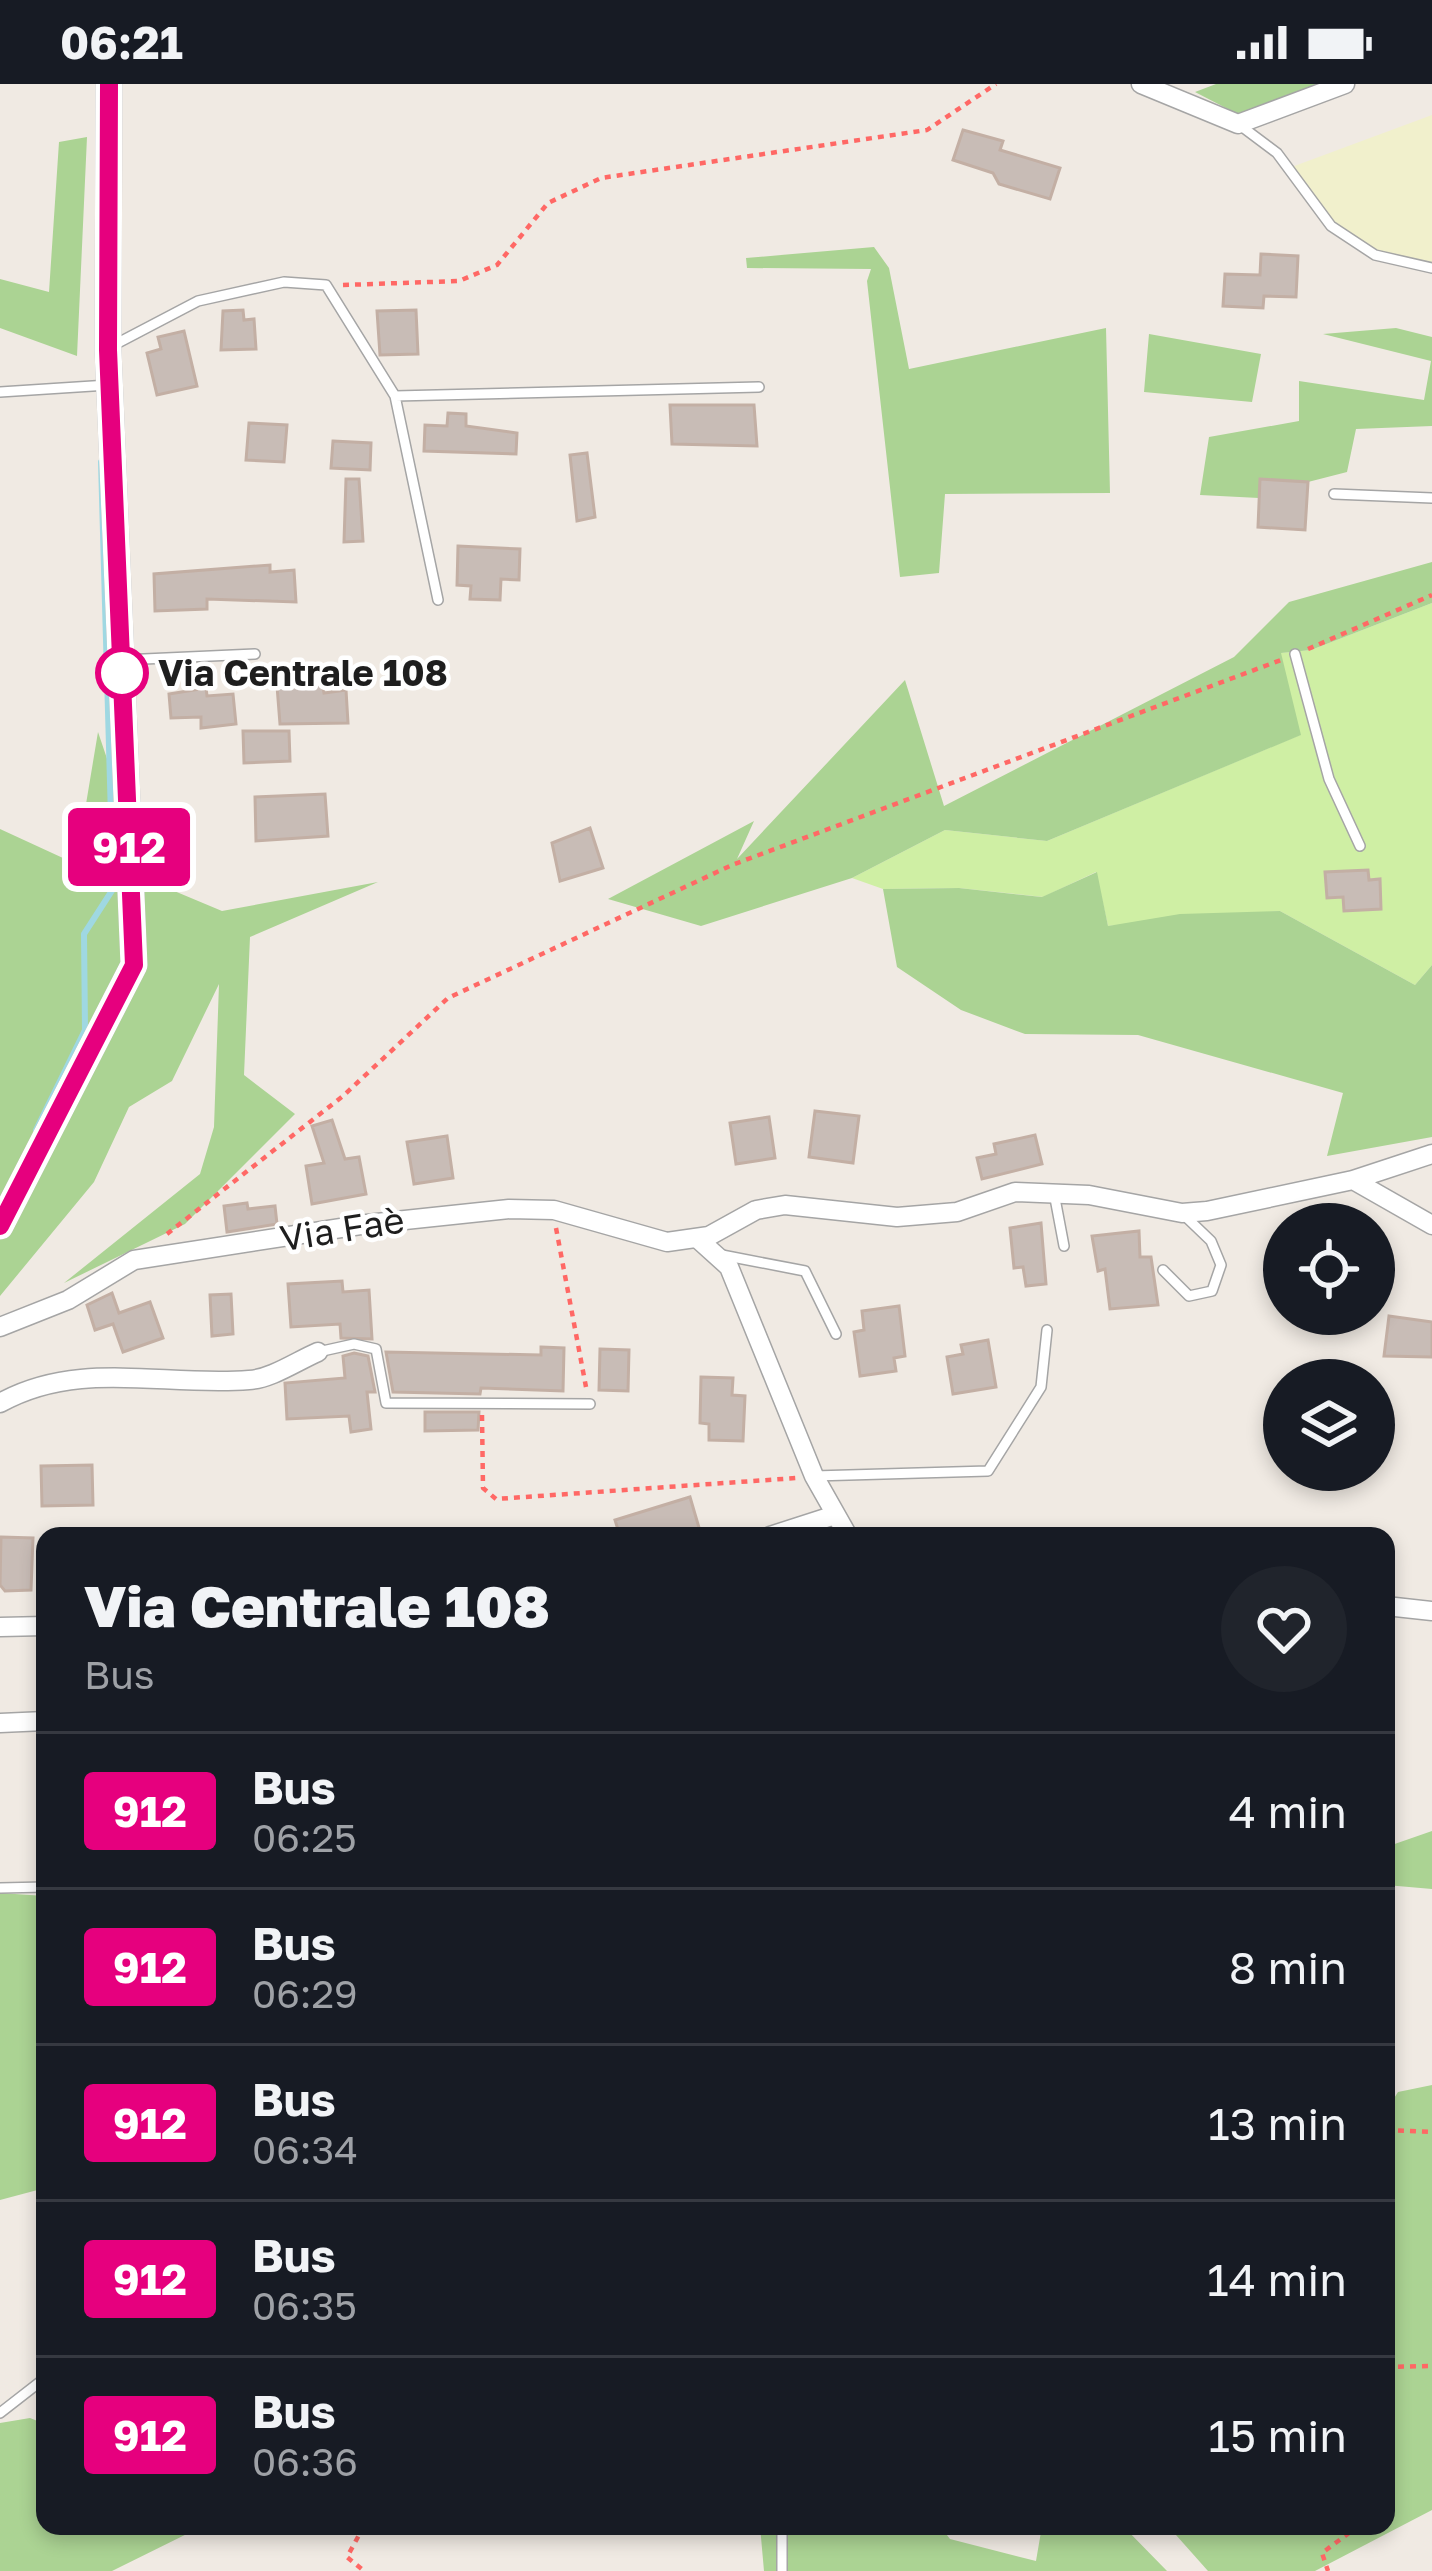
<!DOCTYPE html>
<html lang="it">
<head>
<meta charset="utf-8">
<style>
	:root { --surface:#171b24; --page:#20242c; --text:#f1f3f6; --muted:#9ea1a6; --line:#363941 }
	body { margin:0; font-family:"Golos Text",sans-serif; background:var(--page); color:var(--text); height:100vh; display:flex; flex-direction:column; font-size:45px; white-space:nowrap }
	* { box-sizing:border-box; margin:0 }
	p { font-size:39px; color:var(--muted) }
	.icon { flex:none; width:66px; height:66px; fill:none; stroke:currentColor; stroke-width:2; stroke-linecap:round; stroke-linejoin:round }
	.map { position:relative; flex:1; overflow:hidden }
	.drawer { position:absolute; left:36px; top:1443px; width:1359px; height:1008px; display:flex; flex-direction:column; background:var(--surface); border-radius:24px; box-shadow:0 6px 18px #0003 }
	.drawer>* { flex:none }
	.badge { padding:0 24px; border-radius:9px; font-size:42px; line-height:78px }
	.tools { position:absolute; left:1263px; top:1119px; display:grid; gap:24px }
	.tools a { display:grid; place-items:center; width:132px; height:132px; border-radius:50%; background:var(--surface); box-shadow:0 6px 18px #0003; font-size:60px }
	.map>.badge { position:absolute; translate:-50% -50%; box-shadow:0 0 0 6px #fff }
	.round { display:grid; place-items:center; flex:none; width:126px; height:126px; border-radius:63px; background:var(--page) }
	.summary { display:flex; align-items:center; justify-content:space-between; height:204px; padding:0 48px }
	h1 { font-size:57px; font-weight:800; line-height:90px }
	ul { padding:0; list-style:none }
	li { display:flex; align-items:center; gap:36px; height:156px; padding:0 48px; border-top:3px solid var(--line) }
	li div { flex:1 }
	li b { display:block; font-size:45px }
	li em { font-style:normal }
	li .badge { min-width:132px; font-weight:700; text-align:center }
	.status { display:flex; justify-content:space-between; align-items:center; height:84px; padding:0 60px; background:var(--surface); direction:ltr }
	.status svg { height:33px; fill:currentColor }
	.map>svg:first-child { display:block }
	.farmland { fill:#f1f0cc }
	.grass { fill:#cfefa4 }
	.forest { fill:#abd393 }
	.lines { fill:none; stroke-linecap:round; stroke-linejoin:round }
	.stream { stroke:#9fd8e2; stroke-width:6 }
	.building { fill:#c8bcb6; stroke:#c3afa4; stroke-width:3 }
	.service-casing { stroke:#a5a5a5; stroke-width:12 }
	.minor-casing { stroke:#a5a5a5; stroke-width:21 }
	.tertiary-casing { stroke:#a5a5a5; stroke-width:27 }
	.path { stroke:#ff6865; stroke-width:4.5; stroke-dasharray:6 6; stroke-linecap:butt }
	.service { stroke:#fff; stroke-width:9 }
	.minor { stroke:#fff; stroke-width:18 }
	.tertiary { stroke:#fff; stroke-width:24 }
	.line-casing { stroke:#fff; stroke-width:27 }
	.line { stroke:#e6007e; stroke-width:18 }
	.stop-dot { fill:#fff; stroke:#e6007e; stroke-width:6 }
	.labels { text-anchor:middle; stroke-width:9; stroke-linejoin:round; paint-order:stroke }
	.stop-label { font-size:36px; font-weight:bold; fill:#1e1e1e; stroke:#fff; text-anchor:start }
	.street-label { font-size:36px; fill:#1e1e1e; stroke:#fff }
</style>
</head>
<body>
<div class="status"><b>06:21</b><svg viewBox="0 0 49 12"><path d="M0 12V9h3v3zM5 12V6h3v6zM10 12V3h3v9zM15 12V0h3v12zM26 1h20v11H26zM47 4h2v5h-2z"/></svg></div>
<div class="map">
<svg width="1432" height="2487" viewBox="0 0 1432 2487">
	<rect width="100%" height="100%" fill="#f0eae3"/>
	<path class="farmland" d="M1432 31V184L1375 171 1331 142 1289 84Z"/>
	<path class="grass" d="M1432 519V881L1415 901 1280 827 1108 842 1096 788 1043 813 959 804 883 805 852 794 945 746 1047 757 1300 651 1280 569 1311 566Z"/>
	<path class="forest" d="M1216 0H1345L1249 36 1195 8Z
		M87 53 77 272 0 244V195L49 208 59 58Z
		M874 163 889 184 909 285 1106 244 1110 409 945 410 939 489 900 493 867 197 871 185 747 184 746 174Z
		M1396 244 1432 253V342L1356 345 1347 388 1308 398 1261 395 1259 414 1200 411 1209 353 1299 337V297L1424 316 1431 277 1323 250Z
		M1149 250 1261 270 1252 318 1144 308Z
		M1432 478V519L1311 566 1281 569 1301 651 1047 757 945 746 852 794 701 842 608 815 754 737 737 775 905 596 944 722 1234 573 1289 518Z
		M98 648 148 796 222 827 378 798 250 853 244 991 295 1030 185 1140 64 1199 200 1090 214 1043 219 900 172 997 129 1023 94 1098 0 1212V745L76 780Z
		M1097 788 1108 842 1180 830 1280 827 1415 901 1432 881V1053L1327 1072 1343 1009 1138 951 1025 950 961 926 897 883 883 805 959 804 1042 813Z
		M1432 1747V1805L1386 1801V1763Z
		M0 1809 45 1812V2104L0 2116Z
		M1432 2001V2426L1315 2487H1208L1168 2442H1386V2027L1398 2008Z
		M30 2334 45 2340V2442H203L112 2487H0V2339Z
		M760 2442H940L950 2455 1036 2477 1042 2442H1123L1167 2487H764Z"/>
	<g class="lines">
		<path class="stream" d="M36 1046 85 946 84 850 113 805 101 378"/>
	</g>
	<path class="building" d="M963 46 1003 57 1000 66 1060 84 1050 115 999 100 993 89 953 76Z
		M1261 170 1298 172 1296 213 1264 212 1263 224 1223 222 1225 190 1260 191Z
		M243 226 244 236 254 235 256 265 221 266 223 227Z
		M416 226 418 270 380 271 377 227Z
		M184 247 197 302 157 311 147 269 161 265 158 253Z
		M670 321H754L757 362 672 360Z
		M448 329 466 330V342L517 349 516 370 424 367 425 341 447 342Z
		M249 339 287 341 284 378 246 376Z
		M333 357 371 359 370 386 331 384Z
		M587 369 595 433 577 437 570 371Z
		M346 395H359L363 457 344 458Z
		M1260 395 1308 398 1305 446 1258 443Z
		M458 462 520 465 519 496 501 495 500 516 470 515 471 502 457 501Z
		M270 481V488L294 486 296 518 207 515V525L155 527 154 490Z
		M322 599 324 609 346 606 348 639 280 640 277 602Z
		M206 604 207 612 233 610 236 640 201 644V633L171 634 169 610Z
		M243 647H289L290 677 244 679Z
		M325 710 328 752 256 757 255 713Z
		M590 744 603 784 560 797 552 759Z
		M1368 786 1369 796 1380 795 1381 825 1344 827 1343 813 1327 814 1325 788Z
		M815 1027 859 1032 853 1079 809 1073Z
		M769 1033 775 1074 736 1080 730 1039Z
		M332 1036 345 1075 359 1073 366 1110 312 1120 306 1082 324 1079 312 1042Z
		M1035 1051 1042 1080 982 1095 977 1074 996 1070 994 1060Z
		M447 1052 453 1094 414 1100 407 1058Z
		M247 1119 248 1125 275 1122 277 1140 227 1148 224 1122Z
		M1041 1139 1046 1200 1026 1202 1023 1183 1014 1184 1010 1144Z
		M1139 1147 1140 1173H1151L1158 1221 1110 1225 1105 1185 1098 1187 1092 1152Z
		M342 1197 343 1208 369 1206 372 1255 341 1254 340 1240 291 1243 288 1200Z
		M112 1209 119 1229 150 1218 163 1254 123 1268 113 1240 95 1246 87 1221Z
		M231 1210 233 1250 212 1252 210 1211Z
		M899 1222 905 1272 894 1274 896 1287 860 1292 854 1248 864 1246 862 1227Z
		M1389 1232 1432 1238V1273L1384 1272Z
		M988 1256 996 1303 953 1310 947 1273 963 1270 961 1261Z
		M541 1263 564 1264 563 1307 481 1304 480 1310 393 1308 386 1268 541 1271Z
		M600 1265 629 1266 628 1307 599 1306Z
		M354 1269 368 1272 375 1308H367L371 1345 351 1348 349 1332 287 1335 285 1299 345 1294 343 1272Z
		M701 1293 733 1294 732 1311 745 1312 743 1357 709 1356V1340L700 1339Z
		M425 1328H479L478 1346 425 1347Z
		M92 1381 93 1421 42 1422 41 1382Z
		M690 1413 700 1447 620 1452 615 1436Z
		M1 1453 33 1454 31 1506 5 1507 0 1501Z"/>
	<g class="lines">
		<g class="service-casing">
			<path id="service" d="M1241 42 1277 69 1331 142 1375 171 1432 184
				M114 261 198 217 284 198 326 201 395 312 438 516
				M0 308 108 301
				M395 312 759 303
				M1334 410 1432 414
				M1295 570 1329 695 1360 762
				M122 576 255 570
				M1054 1109 1064 1162
				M722 1171 805 1187 836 1250
				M1163 1186 1189 1212 1212 1207 1221 1181 1211 1157 1186 1133
				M318 1268 354 1260 376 1265 386 1319 590 1320
				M814 1392 988 1387 1041 1303 1047 1246
				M0 1804 45 1803
				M0 2329 45 2294
				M782 2487V2442"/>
		</g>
		<g class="minor-casing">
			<path id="minor" d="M1141 0 1238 40 1345 0
				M1353 1096 1432 1141
				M698 1155 729 1183 814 1392 848 1452
				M0 1243 68 1216 134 1176 367 1140 509 1125 554 1126 667 1158 709 1152 756 1126 785 1121 897 1133 957 1128 1015 1108 1089 1111 1182 1129 1207 1127 1353 1096 1432 1070
				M0 1319C79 1275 163 1303 249 1296 271 1295 297 1277 318 1268
				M770 1452 835 1431
				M1386 1522 1432 1527
				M0 1543 45 1542
				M0 1639 45 1637"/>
		</g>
		<g class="tertiary-casing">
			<path id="tertiary" d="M0 1142 134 881 108 266 109 0"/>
		</g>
		<path class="path" d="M343 201 459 197 497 181 548 119 601 94 927 46 996 0
			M1308 565 1432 511
			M556 1144 586 1303
			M167 1150 343 1012 448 914 732 781 1281 576
			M482 1331 483 1404 496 1415 796 1394
			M1386 2046 1432 2048
			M1386 2283 1432 2282
			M364 2442 347 2473 364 2487
			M1313 2442 1349 2449 1322 2469 1328 2487"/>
		<use href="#service" class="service"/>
		<use href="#minor" class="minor"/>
		<use href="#tertiary" class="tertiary"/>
	</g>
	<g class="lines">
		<g class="line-casing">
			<path id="line" d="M0 1142 134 881 108 266 109 0"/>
		</g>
		<use href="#line" class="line"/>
	</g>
	<circle class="stop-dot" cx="122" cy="589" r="24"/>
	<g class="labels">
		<g class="stop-label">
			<text x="158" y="602">Via Centrale 108</text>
		</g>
		<g class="street-label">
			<text transform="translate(342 1145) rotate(-9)" y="13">Via Faè</text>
		</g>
	</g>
</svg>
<div class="tools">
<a><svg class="icon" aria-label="locate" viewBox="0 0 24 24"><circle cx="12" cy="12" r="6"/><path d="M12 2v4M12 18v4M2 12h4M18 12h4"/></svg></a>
<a><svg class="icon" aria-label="layers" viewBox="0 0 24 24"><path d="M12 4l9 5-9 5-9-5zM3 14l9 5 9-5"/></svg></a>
</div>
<b class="badge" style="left:129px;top:763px;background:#e6007e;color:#fff">912</b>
<section class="drawer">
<div class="summary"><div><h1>Via Centrale 108</h1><p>Bus</p></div><a class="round"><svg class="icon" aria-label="heart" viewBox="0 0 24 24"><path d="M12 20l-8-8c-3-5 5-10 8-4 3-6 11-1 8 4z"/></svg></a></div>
<ul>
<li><span class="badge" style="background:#e6007e;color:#fff">912</span><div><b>Bus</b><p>06:25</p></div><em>4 min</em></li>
<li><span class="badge" style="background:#e6007e;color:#fff">912</span><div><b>Bus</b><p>06:29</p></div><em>8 min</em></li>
<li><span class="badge" style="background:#e6007e;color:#fff">912</span><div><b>Bus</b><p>06:34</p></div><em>13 min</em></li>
<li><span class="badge" style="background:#e6007e;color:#fff">912</span><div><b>Bus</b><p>06:35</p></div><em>14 min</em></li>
<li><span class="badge" style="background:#e6007e;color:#fff">912</span><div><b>Bus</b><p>06:36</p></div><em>15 min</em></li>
</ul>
</section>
</div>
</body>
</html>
